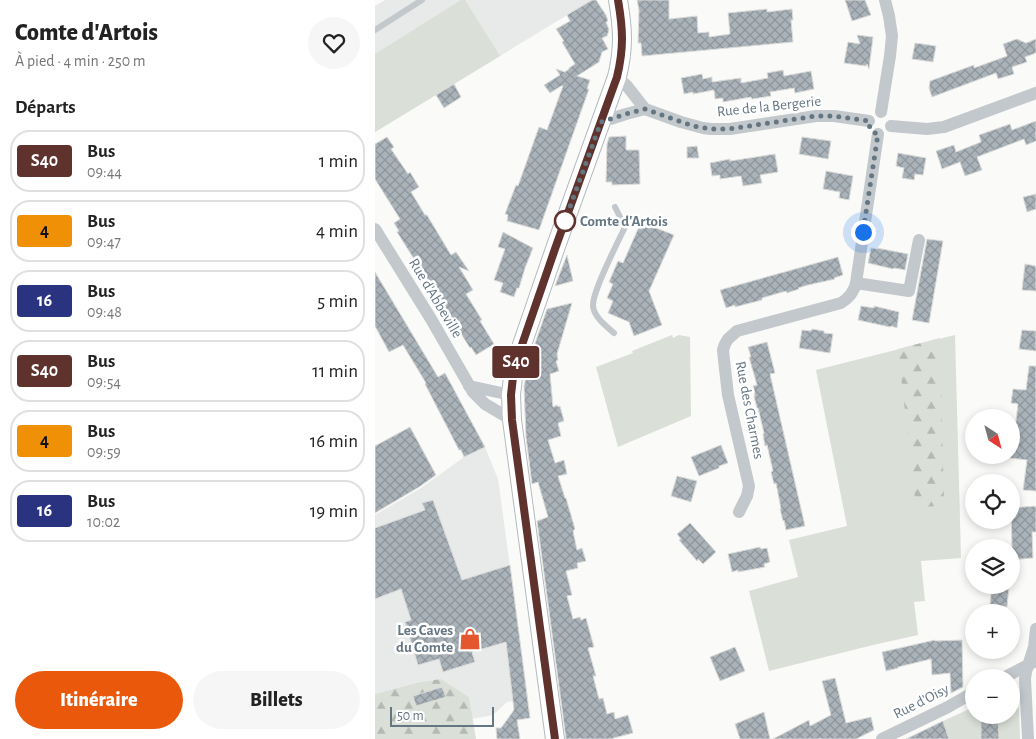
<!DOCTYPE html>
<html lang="fr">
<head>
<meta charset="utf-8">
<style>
	:root { --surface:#fff; --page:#f6f6f6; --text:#222; --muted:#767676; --line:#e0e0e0; --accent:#ea580c }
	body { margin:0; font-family:"Alegreya Sans",sans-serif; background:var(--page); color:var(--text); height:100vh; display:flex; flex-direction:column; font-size:19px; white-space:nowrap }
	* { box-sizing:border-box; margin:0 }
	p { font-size:16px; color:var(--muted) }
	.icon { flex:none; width:28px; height:28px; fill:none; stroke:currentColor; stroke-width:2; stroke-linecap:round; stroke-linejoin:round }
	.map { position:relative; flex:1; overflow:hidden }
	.details { display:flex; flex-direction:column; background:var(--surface); width:375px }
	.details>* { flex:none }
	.badge { padding:0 10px; border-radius:4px; font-size:18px; line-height:32px }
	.needle { width:32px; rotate:144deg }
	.tools { position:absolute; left:590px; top:409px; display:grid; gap:10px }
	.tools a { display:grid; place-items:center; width:55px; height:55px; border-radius:50%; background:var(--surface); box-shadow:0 2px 8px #0003; font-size:25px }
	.scale { position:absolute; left:15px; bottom:12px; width:104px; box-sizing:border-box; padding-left:5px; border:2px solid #657683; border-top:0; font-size:14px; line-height:18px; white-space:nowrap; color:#657683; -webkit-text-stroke:4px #fff; paint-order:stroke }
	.you { position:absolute; width:25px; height:25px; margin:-12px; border:4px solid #fff; border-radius:50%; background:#1a73e8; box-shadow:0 0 0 8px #1a73e833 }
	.map>.badge { position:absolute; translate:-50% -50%; box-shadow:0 0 0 2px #fff }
	h2 { padding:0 15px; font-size:19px; line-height:45px }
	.round { display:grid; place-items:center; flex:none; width:52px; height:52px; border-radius:26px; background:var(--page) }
	.summary { display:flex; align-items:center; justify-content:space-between; height:85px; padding:0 15px }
	h1 { font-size:24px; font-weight:800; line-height:38px }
	.action { display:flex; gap:10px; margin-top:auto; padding:10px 15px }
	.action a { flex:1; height:58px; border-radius:30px; background:var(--accent); color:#fff; font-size:20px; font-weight:800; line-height:58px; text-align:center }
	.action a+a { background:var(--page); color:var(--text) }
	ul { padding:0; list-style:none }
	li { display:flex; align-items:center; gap:15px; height:62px; margin:0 10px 8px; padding:0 5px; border:2px solid var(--line); border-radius:20px }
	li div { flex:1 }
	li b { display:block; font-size:19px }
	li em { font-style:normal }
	li .badge { min-width:55px; font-weight:700; text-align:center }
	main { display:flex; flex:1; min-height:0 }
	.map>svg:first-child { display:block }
	.built { fill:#e8e9e9 }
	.green { fill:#dadfd7 }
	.forest { fill:url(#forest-firs) }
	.building { fill:url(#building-cross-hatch); stroke:#dcdcda }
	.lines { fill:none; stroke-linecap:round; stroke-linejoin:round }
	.secondary-casing { stroke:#b3babf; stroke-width:20 }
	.service { stroke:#c3c8cc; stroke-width:6 }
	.minor { stroke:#c3c8cc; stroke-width:12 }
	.secondary { stroke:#fff; stroke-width:18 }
	.line-casing { stroke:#fff; stroke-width:11 }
	.line { stroke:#60322d; stroke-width:8 }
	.walk { stroke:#657683; stroke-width:5; stroke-dasharray:0 9 }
	.stop-dot { fill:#fff; stroke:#60322d; stroke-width:2.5 }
	.labels { text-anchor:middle; stroke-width:5; stroke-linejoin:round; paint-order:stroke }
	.street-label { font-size:15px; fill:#657683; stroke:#fff }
	.stop-label { font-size:15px; font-weight:bold; fill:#657683; stroke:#fff; text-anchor:start }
	.poi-label { font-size:15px; font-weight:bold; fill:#657683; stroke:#fff; text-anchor:end }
</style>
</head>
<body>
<main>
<section class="details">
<div class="summary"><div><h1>Comte d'Artois</h1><p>À pied · 4 min · 250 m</p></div><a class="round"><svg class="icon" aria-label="heart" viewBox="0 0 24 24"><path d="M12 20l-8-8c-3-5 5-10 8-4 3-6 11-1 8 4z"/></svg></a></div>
<h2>Départs</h2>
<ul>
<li><span class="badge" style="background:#60322d;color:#fff">S40</span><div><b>Bus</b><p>09:44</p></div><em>1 min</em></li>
<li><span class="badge" style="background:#f09007;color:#111">4</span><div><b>Bus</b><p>09:47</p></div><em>4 min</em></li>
<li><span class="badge" style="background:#2a337f;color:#fff">16</span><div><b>Bus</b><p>09:48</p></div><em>5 min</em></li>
<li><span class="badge" style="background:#60322d;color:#fff">S40</span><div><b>Bus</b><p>09:54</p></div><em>11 min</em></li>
<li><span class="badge" style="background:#f09007;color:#111">4</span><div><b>Bus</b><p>09:59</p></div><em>16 min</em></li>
<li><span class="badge" style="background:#2a337f;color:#fff">16</span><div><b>Bus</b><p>10:02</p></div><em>19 min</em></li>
</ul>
<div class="action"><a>Itinéraire</a><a>Billets</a></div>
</section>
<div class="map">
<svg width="661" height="739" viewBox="0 0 661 739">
	<defs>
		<pattern id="forest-firs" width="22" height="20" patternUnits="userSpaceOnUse" patternTransform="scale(1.25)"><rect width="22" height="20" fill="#dadfd7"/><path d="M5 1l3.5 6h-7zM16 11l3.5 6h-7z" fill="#b4b9b4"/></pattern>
		<pattern id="building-cross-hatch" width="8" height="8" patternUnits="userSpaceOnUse" patternTransform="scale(1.25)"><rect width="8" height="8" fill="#aab3b9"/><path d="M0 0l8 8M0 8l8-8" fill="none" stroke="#8e969c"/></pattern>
	</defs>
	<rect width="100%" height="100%" fill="#fafaf8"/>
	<path class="built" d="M10 0H217L0 132V6Z
		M110 447 123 479 153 699 132 702 118 715 97 719 94 697 66 679 45 682 0 694V515L46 488 89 457Z"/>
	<path class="green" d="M86 0H90L125 56 0 132V54Z
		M297 335 298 338 304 335 315 337 316 416 243 447 221 367 258 353 257 351Z
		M580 335 586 558 546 561 550 601 539 602 543 635 498 645 394 671 374 591 423 577 414 540 472 526 441 370Z
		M636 703 644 708 645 739H574L568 721 599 707V715H636Z"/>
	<path class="forest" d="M565 338 569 505 541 508 523 349Z
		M66 679 94 697 101 739H0V694L45 682Z"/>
	<path class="building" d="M217 0H221L231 15 233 21 231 22 234 30 232 36 227 38 233 49 227 52 224 62 202 76 215 80 212 89H214L164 230 132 221 133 215 130 214 141 185 143 186 164 127 172 130 188 86H186L175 93 169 85 185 75 181 69 190 72 194 69V68L200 64 187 42 189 41 181 29 195 21 192 15Z
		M262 0H294V19L322 16 323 33 334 32V37L355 34 353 13 392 9V12L417 9 418 20H416L418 42 267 56 266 43H263L264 10Z
		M470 0H490L496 15 477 21Z
		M482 35 498 37 494 69 492 64 491 66 469 63 473 42 485 44Z
		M642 39 651 43 661 39V53L650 57 652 62 637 67 639 74 623 79 621 73 557 97 554 88 555 81 599 65V68L632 56 628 44Z
		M540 43 561 46 558 62 537 59Z
		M408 70 409 76 436 71 439 89 420 93 419 88 395 92 396 96 377 99 376 97 348 102V98L340 99 339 90 318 94V92L309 94 306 78 327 74 328 79 337 77V82L366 78V83L393 78 392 73Z
		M79 84 86 97 69 108 61 95Z
		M661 121V141L651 145 649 139 602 157 607 170 590 176 585 162 567 169 561 151 579 145 581 152 606 142 604 135 635 124 637 130Z
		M251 136V150H264L265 184 237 185V182H231L232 144 234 137Z
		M12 137 19 147 16 149 33 174 35 172 44 187 36 192 50 215H52L76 255 81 252 94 271 84 267 98 290 91 294 107 320 105 321 119 344 101 355 96 347 95 348 22 232 24 231 19 223 25 219 0 179V144Z
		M427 137 456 141 453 159 424 154Z
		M322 146 324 158H312V147Z
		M523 153 551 158 548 175 540 174 539 180 527 178 529 168 521 166Z
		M400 154 403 172 385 175 387 183 368 186 366 176 345 179V175L337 176 335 163 355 159V161Z
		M451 171 478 176 474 200 464 198 465 192 448 189Z
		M661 194V209L652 212 648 197Z
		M266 222 299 235 274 291 287 325 259 336 254 322 233 313 238 301 232 298 238 284 234 282 243 261 248 263Z
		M128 232 158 248 150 268 144 288H142L139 297 125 292 128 283 119 280 130 249 123 247Z
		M552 239 568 241 554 323 537 320Z
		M496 248 502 249V248L533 254 530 270 519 268 518 269 493 263Z
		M192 255 198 281 180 286 183 278Z
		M463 257 468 275 459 278 460 279 433 285 423 288 424 289 412 293 411 291 387 298V300L360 307V305L351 308 345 290Z
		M650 264 661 266V291L647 290Z
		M0 272 63 377 70 373 110 447 89 457 86 450H84L50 384 51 383 28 345 14 352 0 326Z
		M197 303 182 354 183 360 181 361 184 371 175 374 178 407 182 405 183 407 185 406 189 421 183 423 186 436 173 440 180 463 189 460 192 474 183 476 190 498H191L200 529 198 531 202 550 207 548 211 561 202 563 203 568 191 571 197 595 192 596 198 619 205 617 206 620 211 618 219 647 213 648 221 676H218L224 699 228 698 232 714 239 712 240 719 253 715 258 733 235 739H191L162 521 173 517 163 482 157 484 151 437 149 386 156 355 172 309Z
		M486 306 499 308V306L524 312 522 328 516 326 515 327 483 320Z
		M437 329 449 331V333L458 334 455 353 424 348 427 330 436 331Z
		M647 330 661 331V351L644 349Z
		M392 342 400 373 395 374 430 526 411 530 409 520 408 521 405 509H406L401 483 399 484 396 472 398 471 392 445 390 446 388 434 389 433 383 408H382L379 396H380L378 386 382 385 374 357H376L373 347Z
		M654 366H661V491L648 490 652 460 635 458V455H636V429H640L643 404 636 403 638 389 651 390Z
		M35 427 61 475 44 487 0 513V446Z
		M346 445 353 463 344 466V468L324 476 316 457Z
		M302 476 322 481 316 502 296 496Z
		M58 500 87 580 135 565 155 718 142 720 145 739H122L121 728H126L139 710 131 642 97 652 100 662 68 672 64 659 43 665 30 622 36 620 26 589 0 599V528L50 510 47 503Z
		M661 506V532H657L658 558 636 560V547H637L636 508Z
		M315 523 341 552 328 564 323 559 322 561 304 540 306 539 302 534Z
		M385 547 386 549 392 548 395 562 389 564 390 567 363 572V570L357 572 353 554Z
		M617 585H634L632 607 615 605Z
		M560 640V641L587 640 588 687 576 693 575 673 557 675 556 659 523 667V668L511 671 507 652Z
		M360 647 370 671 345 681 335 657Z
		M460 678 471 723 496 717 499 730 481 739H398L434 720 435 726 456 715 447 681Z
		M67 687 71 697 41 706 38 696Z
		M389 712 395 739H365L360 724Z
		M606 718H623L624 739H606Z
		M568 721 574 739H531Z"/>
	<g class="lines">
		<g class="secondary-casing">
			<path id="secondary" d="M180 739 137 420 136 395 139 368 181 246 242 77C249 48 248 29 243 0"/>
		</g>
		<path class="service" d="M0 30 47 0
			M239 333C231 326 219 317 218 306 217 292 243 242 250 227L240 207"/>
		<path class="minor" d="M242 77 252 86 270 109 306 122 328 128 336 129H355L441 116H459L494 121
			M506 112 515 56 517 36 514 16 510 0
			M226 122 251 114 270 109
			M516 126 552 129 569 127 661 93
			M0 229 56 319 98 392 110 404 137 420
			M481 283 534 291 544 240
			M94 386 136 395
			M364 512 372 496 374 486 353 395 349 360 348 350 350 344 353 339 362 331 466 303C474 298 479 292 481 283L503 134
			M628 678 657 663
			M507 739 573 707 599 692
			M653 739 650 679 651 672 659 647 661 629"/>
		<use href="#secondary" class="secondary"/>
	</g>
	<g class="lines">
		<g class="line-casing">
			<path id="line" d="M180 739 137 420 136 395 139 368 181 246 242 77C249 48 248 29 243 0"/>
		</g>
		<use href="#line" class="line"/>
		<path class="walk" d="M190 221 188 226 226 122 251 114 270 109 318 126 336 129H354L441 116H459L494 121C494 128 496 132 503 134L488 232"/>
	</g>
	<defs>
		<g id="shop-bare" transform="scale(1.725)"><path d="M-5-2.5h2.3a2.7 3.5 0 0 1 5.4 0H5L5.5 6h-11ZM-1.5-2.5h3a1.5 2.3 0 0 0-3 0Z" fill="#e4572e" stroke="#fff" stroke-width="2.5" paint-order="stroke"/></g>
	</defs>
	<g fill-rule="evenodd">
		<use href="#shop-bare" x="95" y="639"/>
	</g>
	<circle class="stop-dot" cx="190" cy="221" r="10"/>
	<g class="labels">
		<g class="street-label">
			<text transform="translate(394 106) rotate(-6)" y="5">Rue de la Bergerie</text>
			<text transform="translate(61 298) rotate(59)" y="5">Rue d'Abbeville</text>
			<text transform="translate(375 410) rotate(79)" y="5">Rue des Charmes</text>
			<text transform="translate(546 701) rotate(-27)" y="5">Rue d'Oisy</text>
		</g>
		<g class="stop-label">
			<text x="205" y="226">Comte d'Artois</text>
		</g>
		<g class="poi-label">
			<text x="78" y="635">Les Caves<tspan x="78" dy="17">du Comte</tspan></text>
		</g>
	</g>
</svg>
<div class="tools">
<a><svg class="needle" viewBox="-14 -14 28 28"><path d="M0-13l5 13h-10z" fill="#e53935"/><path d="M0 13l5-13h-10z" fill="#767676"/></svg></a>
<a><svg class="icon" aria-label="locate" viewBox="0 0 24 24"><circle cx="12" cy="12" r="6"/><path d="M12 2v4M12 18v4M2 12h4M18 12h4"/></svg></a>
<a><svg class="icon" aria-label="layers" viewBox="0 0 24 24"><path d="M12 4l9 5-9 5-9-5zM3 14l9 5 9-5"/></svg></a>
<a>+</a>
<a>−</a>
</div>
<div class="scale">50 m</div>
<div class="you" style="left:488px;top:232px"></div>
<b class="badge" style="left:141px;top:362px;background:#60322d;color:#fff">S40</b>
</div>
</main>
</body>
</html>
